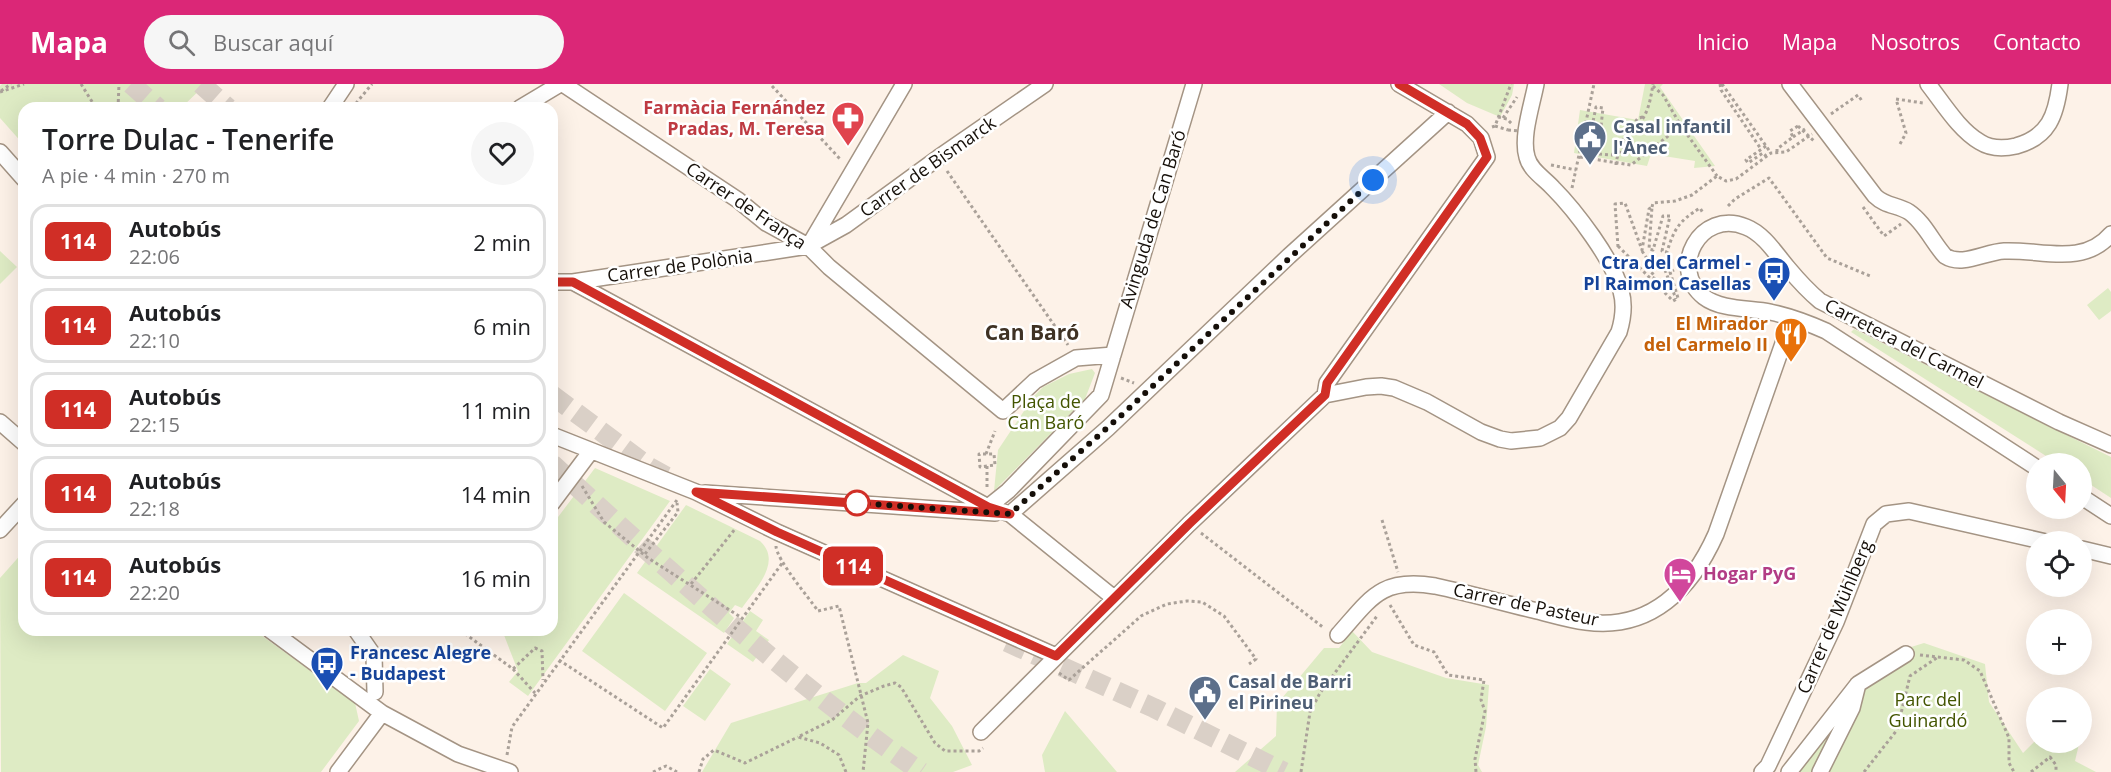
<!DOCTYPE html>
<html lang="es">
<head>
<meta charset="utf-8">
<style>
	:root { --surface:#fff; --page:#f6f6f6; --text:#202124; --muted:#757577; --line:#e0e0e0; --accent:#db2777 }
	body { margin:0; font-family:"Open Sans",sans-serif; background:var(--page); color:var(--text); height:100vh; display:flex; flex-direction:column; font-size:22px; white-space:nowrap }
	* { box-sizing:border-box; margin:0 }
	p { font-size:20px; color:var(--muted) }
	.icon { flex:none; width:33px; height:33px; fill:none; stroke:currentColor; stroke-width:2; stroke-linecap:round; stroke-linejoin:round }
	.map { position:relative; flex:1; overflow:hidden }
	.side { position:absolute; left:18px; top:18px; width:540px; height:534px; display:flex; flex-direction:column; background:var(--surface); border-radius:18px; box-shadow:0 6px 24px #0002 }
	.side>* { flex:none }
	.badge { padding:0 12px; border-radius:9px; font-size:21px; line-height:39px }
	.needle { width:39px; rotate:162deg }
	.fabs { position:absolute; left:2026px; top:369px; display:grid; gap:12px }
	.fabs a { display:grid; place-items:center; width:66px; height:66px; border-radius:50%; background:var(--surface); box-shadow:0 6px 24px #0002; font-size:30px }
	.you { position:absolute; width:30px; height:30px; margin:-15px; border:4px solid #fff; border-radius:50%; background:#1a73e8; box-shadow:0 0 0 9px #1a73e833 }
	.map>.badge { position:absolute; translate:-50% -50%; box-shadow:0 0 0 3px #fff }
	.round { display:grid; place-items:center; flex:none; width:63px; height:63px; border-radius:32px; background:var(--page) }
	.head { display:flex; align-items:center; justify-content:space-between; height:102px; padding:0 24px }
	h1 { font-size:28px; font-weight:600; line-height:45px }
	ul { padding:0; list-style:none }
	li { display:flex; align-items:center; gap:18px; height:75px; margin:0 12px 9px; padding:0 12px; border:3px solid var(--line); border-radius:18px }
	li div { flex:1 }
	li b { display:block; font-size:22px }
	li em { font-style:normal }
	li .badge { min-width:66px; font-weight:700; text-align:center }
	header { display:flex; align-items:center; gap:36px; box-sizing:border-box; height:84px; padding:0 30px; background:var(--accent); color:#fff }
	header strong { font-size:28px }
	nav { display:flex; gap:33px; margin-inline-start:auto; font-size:21px }
	.search { width:420px; height:54px; background:var(--page); display:flex; align-items:center; gap:15px; box-sizing:border-box; padding:0 21px; border-radius:33px; color:var(--muted); font-size:22px }
	.map>svg:first-child { display:block }
	.green { fill:#deebc4 }
	.lines { fill:none; stroke-linecap:round; stroke-linejoin:round }
	.major-tunnel { stroke:#dad0c7; stroke-width:20; stroke-dasharray:20 10; stroke-linecap:butt }
	.minor-casing { stroke:#a49484; stroke-width:18 }
	.path { stroke:#aaa199; stroke-width:3; stroke-dasharray:3 3; stroke-linecap:butt }
	.minor { stroke:#fff; stroke-width:15 }
	.path-bridge { stroke:#aaa199; stroke-width:3; stroke-dasharray:3 3; stroke-linecap:butt }
	.line-casing { stroke:#fff; stroke-width:14 }
	.line { stroke:#d02e26; stroke-width:9 }
	.walk { stroke:#150f09; stroke-width:6; stroke-dasharray:0 10.8 }
	.stop-dot { fill:#fff; stroke:#d02e26; stroke-width:3 }
	.labels { text-anchor:middle; stroke-width:5; stroke-linejoin:round; paint-order:stroke }
	.health-label { font-size:18px; font-weight:bold; fill:#be3a42; stroke:#fff; text-anchor:end }
	.service-label { font-size:18px; font-weight:bold; fill:#4e5e75; stroke:#fff; text-anchor:start }
	.street-label { font-size:18px; fill:#150f09; stroke:#fff }
	.transit-label { font-size:18px; font-weight:bold; fill:#164399; stroke:#fff; text-anchor:end }
	.food-label { font-size:18px; font-weight:bold; fill:#c56008; stroke:#fff; text-anchor:end }
	.park-label { font-size:18px; fill:#435501; stroke:#fff }
	.hotel-label { font-size:18px; font-weight:bold; fill:#b23c85; stroke:#fff; text-anchor:start }
	.quarter-label { font-size:21px; font-weight:bold; fill:#3f3224; stroke:#fff }
</style>
</head>
<body>
<header>
<strong>Mapa</strong>
<div class="search"><svg class="icon" aria-label="search" viewBox="0 0 24 24"><circle cx="10" cy="10" r="6"/><path d="M15 15l6 6"/></svg>Buscar aquí</div>
<nav><a>Inicio</a><a>Mapa</a><a>Nosotros</a><a>Contacto</a></nav>
</header>
<div class="map">
<svg width="2111" height="688" viewBox="0 0 2111 688">
	<rect width="100%" height="100%" fill="#fdf2e8"/>
	<path class="green" d="M2 0H206L181 24H24V61L0 34V2Z
		M1439 0H1514L1512 11 1500 33 1467 19Z
		M1645 0H1663L1660 3 1715 82 1694 84 1695 77 1651 70 1647 82 1574 69 1580 26 1638 36Z
		M0 167 17 183 0 200Z
		M2108 204 2111 208V227L2099 236 2087 221Z
		M1854 245 2111 373V414L2082 395V380L2057 379 1851 248Z
		M1092 285 1095 289 1085 315 994 407 998 366 1034 312 1043 303 1069 290Z
		M595 384 670 417 528 612 509 598 518 587 502 546H552V441Z
		M686 421 760 457C783 478 755 505 742 524L735 521 729 529 734 534 724 549 637 489Z
		M24 467V546H254L355 619 359 637 321 688H1L0 494Z
		M624 509 707 569 665 627 582 567Z
		M750 527 763 536 756 547 769 556 753 578 727 560Z
		M1352 547 1372 568 1446 594 1489 601 1486 643 1478 681 1482 688H1235L1276 652 1277 620 1324 564H1339Z
		M1924 559 1985 580 1989 618 2023 669 2037 655V658L2075 659 2079 660 2075 677 2096 688H1794L1895 568Z
		M903 571 939 587 930 614 952 642 972 681 953 688H702L731 639 858 599H866Z
		M710 585 731 600 705 637 683 622Z
		M1065 627 1117 688H1045L1042 671Z"/>
	<g class="lines">
		<path class="major-tunnel" d="M131 0 158 24
			M201 0 228 24
			M552 311 649 383 667 393
			M552 380C670 488 789 596 921 688
			M1007 558 1154 624 1284 688"/>
		<g class="minor-casing">
			<path id="minor" d="M563 0 738 116 766 139 808 162 829 183 1003 327 1035 297 1076 274 1113 271
				M1790 0 1875 112C1885 122 1898 121 1909 128 1924 138 1933 159 1945 172 1962 183 1985 168 2004 167 2040 165 2083 183 2111 150
				M1928 0C1943 19 1959 46 1980 58 1991 65 2003 65 2016 62 2049 53 2056 31 2060 0
				M330 24 346 0
				M520 24 560 0
				M0 68 24 95
				M810 160 904 0
				M552 198H573L808 162 846 141 938 74 1045 0
				M573 198 988 423 1010 430 1114 514
				M1325 311 1327 299 1487 73 1481 54 1467 40 1399 0
				M0 338 24 359
				M552 351 696 408 777 448 1056 572
				M2037 384 1826 247C1808 239 1789 232 1770 228 1750 224 1721 226 1704 213 1668 185 1700 124 1746 143 1764 150 1776 170 1788 184 1798 196 1808 207 1820 217L2059 338 2111 361
				M705 409 995 429
				M2082 413 2111 432
				M552 419 591 367
				M988 423 1008 407 1101 311 1194 0
				M1010 430 1108 344 1289 172 1448 28
				M0 446 24 420
				M2082 465 2111 472
				M270 546 382 629 458 670 510 688
				M356 546 374 572 375 608
				M1338 551C1371 514 1381 493 1435 502 1468 509 1500 518 1533 526 1550 530 1568 536 1586 538 1651 547 1692 504 1716 450L1792 234
				M1858 600 1906 570
				M981 648 1189 440 1325 311 1366 303 1381 302 1394 304 1427 318 1481 348 1500 355 1511 357 1540 354 1560 344 1569 334 1619 248C1623 235 1625 221 1621 207 1614 177 1575 126 1553 104 1544 94 1530 86 1527 73 1521 53 1532 21 1536 0
				M338 688 382 629
				M1762 688 1768 682 1836 538 1874 440 1886 430 1909 427 2046 458
				M1789 688 1858 600 1852 624 1820 688"/>
		</g>
		<path class="path" d="M81 0 96 24
			M1720 0 1721 6 1761 65
			M1722 0 1771 69
			M772 2 841 76
			M1653 2 1663 11 1681 42
			M1 7 11 0
			M0 8 24 0
			M118 24 119 0
			M352 24 372 0
			M1831 30 1858 11 1862 17
			M1498 33 1507 35 1512 40
			M1503 34 1517 13
			M1495 42 1508 46
			M1492 43 1495 42 1511 0
			M1793 53 1805 45
			M1900 60 1906 49 1896 15 1923 19
			M1582 61H1587L1589 57 1596 23 1603 24 1598 70
			M1766 62 1746 76 1748 79 1763 69 1766 72
			M1777 68V65L1793 53 1790 47 1798 42
			M1599 70 1612 71 1638 34 1643 33
			M1580 73 1631 81 1681 42 1717 92
			M1551 81 1576 86
			M1616 81C1616 65 1634 51 1642 36 1649 25 1651 13 1653 0
			M947 87 1068 261
			M1572 104 1594 0
			M1728 122 1735 115 1769 94 1827 174 1870 192
			M1652 123 1653 119 1675 117 1692 111 1717 92 1726 97 1736 95 1771 69 1786 68 1812 50
			M1863 123 1884 152 1901 140
			M1618 162 1673 217 1678 214 1670 188 1674 186
			M1618 163 1615 120 1625 119 1642 166 1649 125 1652 123 1649 165 1653 166 1663 132H1670L1662 167 1667 168C1674 145 1679 137 1700 124L1703 129
			M1642 167 1650 179 1651 188 1655 192 1653 196
			M1667 168 1665 186 1676 215
			M1121 294 1134 299
			M986 370H979L980 383 987 382
			M582 402 604 438 648 474 742 534
			M987 403V382L995 381 994 370H986L995 347
			M1382 436 1398 488
			M1201 449 1324 544
			M776 462C776 475 809 514 818 527L839 522 868 639 863 688
			M645 470 678 428 677 419
			M691 500 735 445
			M1390 521 1414 561 1434 568 1448 591 1484 596 1481 616 1485 627 1475 675 1476 688
			M460 546 513 585 535 564 542 567 543 596
			M1920 571 1964 576 1980 587 2009 654V679L2014 688
			M559 576 663 644 783 478
			M513 585 535 609
			M1059 589 1069 596 1141 532 1167 520 1187 517 1202 518 1224 532 1256 575 1249 580
			M507 671 512 643 677 416
			M653 688 666 682 677 688
			M699 688 703 675 714 666 745 679 798 653
			M846 688 839 671 820 659 798 653 832 636 860 612 884 602 895 599 901 603 935 659 945 667H979L983 664
			M1301 688 1310 628 1320 609 1377 532
			M1864 688 1897 646 1910 592 1938 573
			M2031 688 2050 673 2056 681V688"/>
		<use href="#minor" class="minor"/>
		<path class="path-bridge" d="M1798 42 1814 57
			M1508 46 1519 47"/>
	</g>
	<g class="lines">
		<g class="line-casing">
			<path id="line" d="M552 198H573L988 423 1010 430 696 408 777 448 1056 572 1189 440 1325 311 1327 299 1487 73 1480 54 1467 40 1399 0"/>
		</g>
		<use href="#line" class="line"/>
		<path class="walk" d="M857 419 1010 430 1125 328 1373 96"/>
	</g>
	<defs>
		<g id="pharmacy-pin" transform="scale(1.725)"><path d="M0 17L-7.5 6A9.5 9.5 0 1 1 7.5 6Z" fill="#e0444e" stroke="#fff"/><path d="M-2-6h4v4h4v4h-4v4h-4v-4h-4v-4h4Z" fill="#fff"/></g>
		<g id="civic-pin" transform="scale(1.725)"><path d="M0 17L-7.5 6A9.5 9.5 0 1 1 7.5 6Z" fill="#5c6f8a" stroke="#fff"/><path d="M-.6-6.5H3V-4.5H.6V-3L4-1V1h2V6H-6V1h2V-1L-.6-3ZM-1.2 2.5V6h2.4V2.5Z" fill="#fff"/></g>
		<g id="bus-pin" transform="scale(1.725)"><path d="M0 17L-7.5 6A9.5 9.5 0 1 1 7.5 6Z" fill="#1a4fb4" stroke="#fff"/><path d="M-5-6H5V4H4V6H2V4H-2V6H-4V4H-5ZM-3.5-4V0h7V-4ZM-3.5 1.2v1.5H-2V1.2ZM2 1.2v1.5H3.5V1.2Z" fill="#fff"/></g>
		<g id="restaurant-pin" transform="scale(1.725)"><path d="M0 17L-7.5 6A9.5 9.5 0 1 1 7.5 6Z" fill="#e8710a" stroke="#fff"/><path d="M-5-6h1v4h1v-4h1v4h1v-4h1v5L-1.5 .5V6h-2V.5L-5-1ZM5-6V6H3V1.5H1.5Q1.5-4 5-6Z" fill="#fff"/></g>
		<g id="hotel-pin" transform="scale(1.725)"><path d="M0 17L-7.5 6A9.5 9.5 0 1 1 7.5 6Z" fill="#d1479c" stroke="#fff"/><path d="M-6-4.5h1.5V1H6V5H4.5V3h-9V5H-6ZM-4 0a1.8 1.8 0 1 1 3.6 0ZM.5 0V-2.5h3Q6-2.5 6 0Z" fill="#fff"/></g>
	</defs>
	<g fill-rule="evenodd">
		<use href="#pharmacy-pin" x="848" y="34"/>
		<use href="#civic-pin" x="1590" y="53"/>
		<use href="#bus-pin" x="1774" y="189"/>
		<use href="#restaurant-pin" x="1791" y="250"/>
		<use href="#hotel-pin" x="1680" y="490"/>
		<use href="#bus-pin" x="327" y="579"/>
		<use href="#civic-pin" x="1205" y="608"/>
	</g>
	<circle class="stop-dot" cx="857" cy="419" r="12"/>
	<g class="labels">
		<g class="health-label">
			<text x="825" y="30">Farmàcia Fernández<tspan x="825" dy="21">Pradas, M. Teresa</tspan></text>
		</g>
		<g class="service-label">
			<text x="1613" y="49">Casal infantil<tspan x="1613" dy="21">l'Ànec</tspan></text>
			<text x="1228" y="604">Casal de Barri<tspan x="1228" dy="21">el Pirineu</tspan></text>
		</g>
		<g class="street-label">
			<text transform="translate(928 83) rotate(-35)" y="6">Carrer de Bismarck</text>
			<text transform="translate(746 122) rotate(34)" y="6">Carrer de França</text>
			<text transform="translate(1153 135) rotate(-73)" y="6">Avinguda de Can Baró</text>
			<text transform="translate(680 182) rotate(-8)" y="6">Carrer de Polònia</text>
			<text transform="translate(1904 260) rotate(27)" y="6">Carretera del Carmel</text>
			<text transform="translate(1526 521) rotate(12)" y="6">Carrer de Pasteur</text>
			<text transform="translate(1835 533) rotate(-67)" y="6">Carrer de Mühlberg</text>
		</g>
		<g class="transit-label">
			<text x="1751" y="185">Ctra del Carmel -<tspan x="1751" dy="21">Pl Raimon Casellas</tspan></text>
			<text x="350" y="575" text-anchor="start">Francesc Alegre<tspan x="350" dy="21">- Budapest</tspan></text>
		</g>
		<g class="food-label">
			<text x="1768" y="246">El Mirador<tspan x="1768" dy="21">del Carmelo II</tspan></text>
		</g>
		<g class="park-label">
			<text x="1046" y="324">Plaça de<tspan x="1046" dy="21">Can Baró</tspan></text>
			<text x="1928" y="622">Parc del<tspan x="1928" dy="21">Guinardó</tspan></text>
		</g>
		<g class="hotel-label">
			<text x="1703" y="496">Hogar PyG</text>
		</g>
		<g class="quarter-label">
			<text x="1032" y="256">Can Baró</text>
		</g>
	</g>
</svg>
<div class="fabs">
<a><svg class="needle" viewBox="-14 -14 28 28"><path d="M0-13l5 13h-10z" fill="#e53935"/><path d="M0 13l5-13h-10z" fill="#757577"/></svg></a>
<a><svg class="icon" aria-label="locate" viewBox="0 0 24 24"><circle cx="12" cy="12" r="6"/><path d="M12 2v4M12 18v4M2 12h4M18 12h4"/></svg></a>
<a>+</a>
<a>−</a>
</div>
<div class="you" style="left:1373px;top:96px"></div>
<b class="badge" style="left:853px;top:482px;background:#d02e26;color:#fff">114</b>
<section class="side">
<div class="head"><div><h1>Torre Dulac - Tenerife</h1><p>A pie · 4 min · 270 m</p></div><a class="round"><svg class="icon" aria-label="heart" viewBox="0 0 24 24"><path d="M12 20l-8-8c-3-5 5-10 8-4 3-6 11-1 8 4z"/></svg></a></div>
<ul>
<li><span class="badge" style="background:#d02e26;color:#fff">114</span><div><b>Autobús</b><p>22:06</p></div><em>2 min</em></li>
<li><span class="badge" style="background:#d02e26;color:#fff">114</span><div><b>Autobús</b><p>22:10</p></div><em>6 min</em></li>
<li><span class="badge" style="background:#d02e26;color:#fff">114</span><div><b>Autobús</b><p>22:15</p></div><em>11 min</em></li>
<li><span class="badge" style="background:#d02e26;color:#fff">114</span><div><b>Autobús</b><p>22:18</p></div><em>14 min</em></li>
<li><span class="badge" style="background:#d02e26;color:#fff">114</span><div><b>Autobús</b><p>22:20</p></div><em>16 min</em></li>
</ul>
</section>
</div>
</body>
</html>
